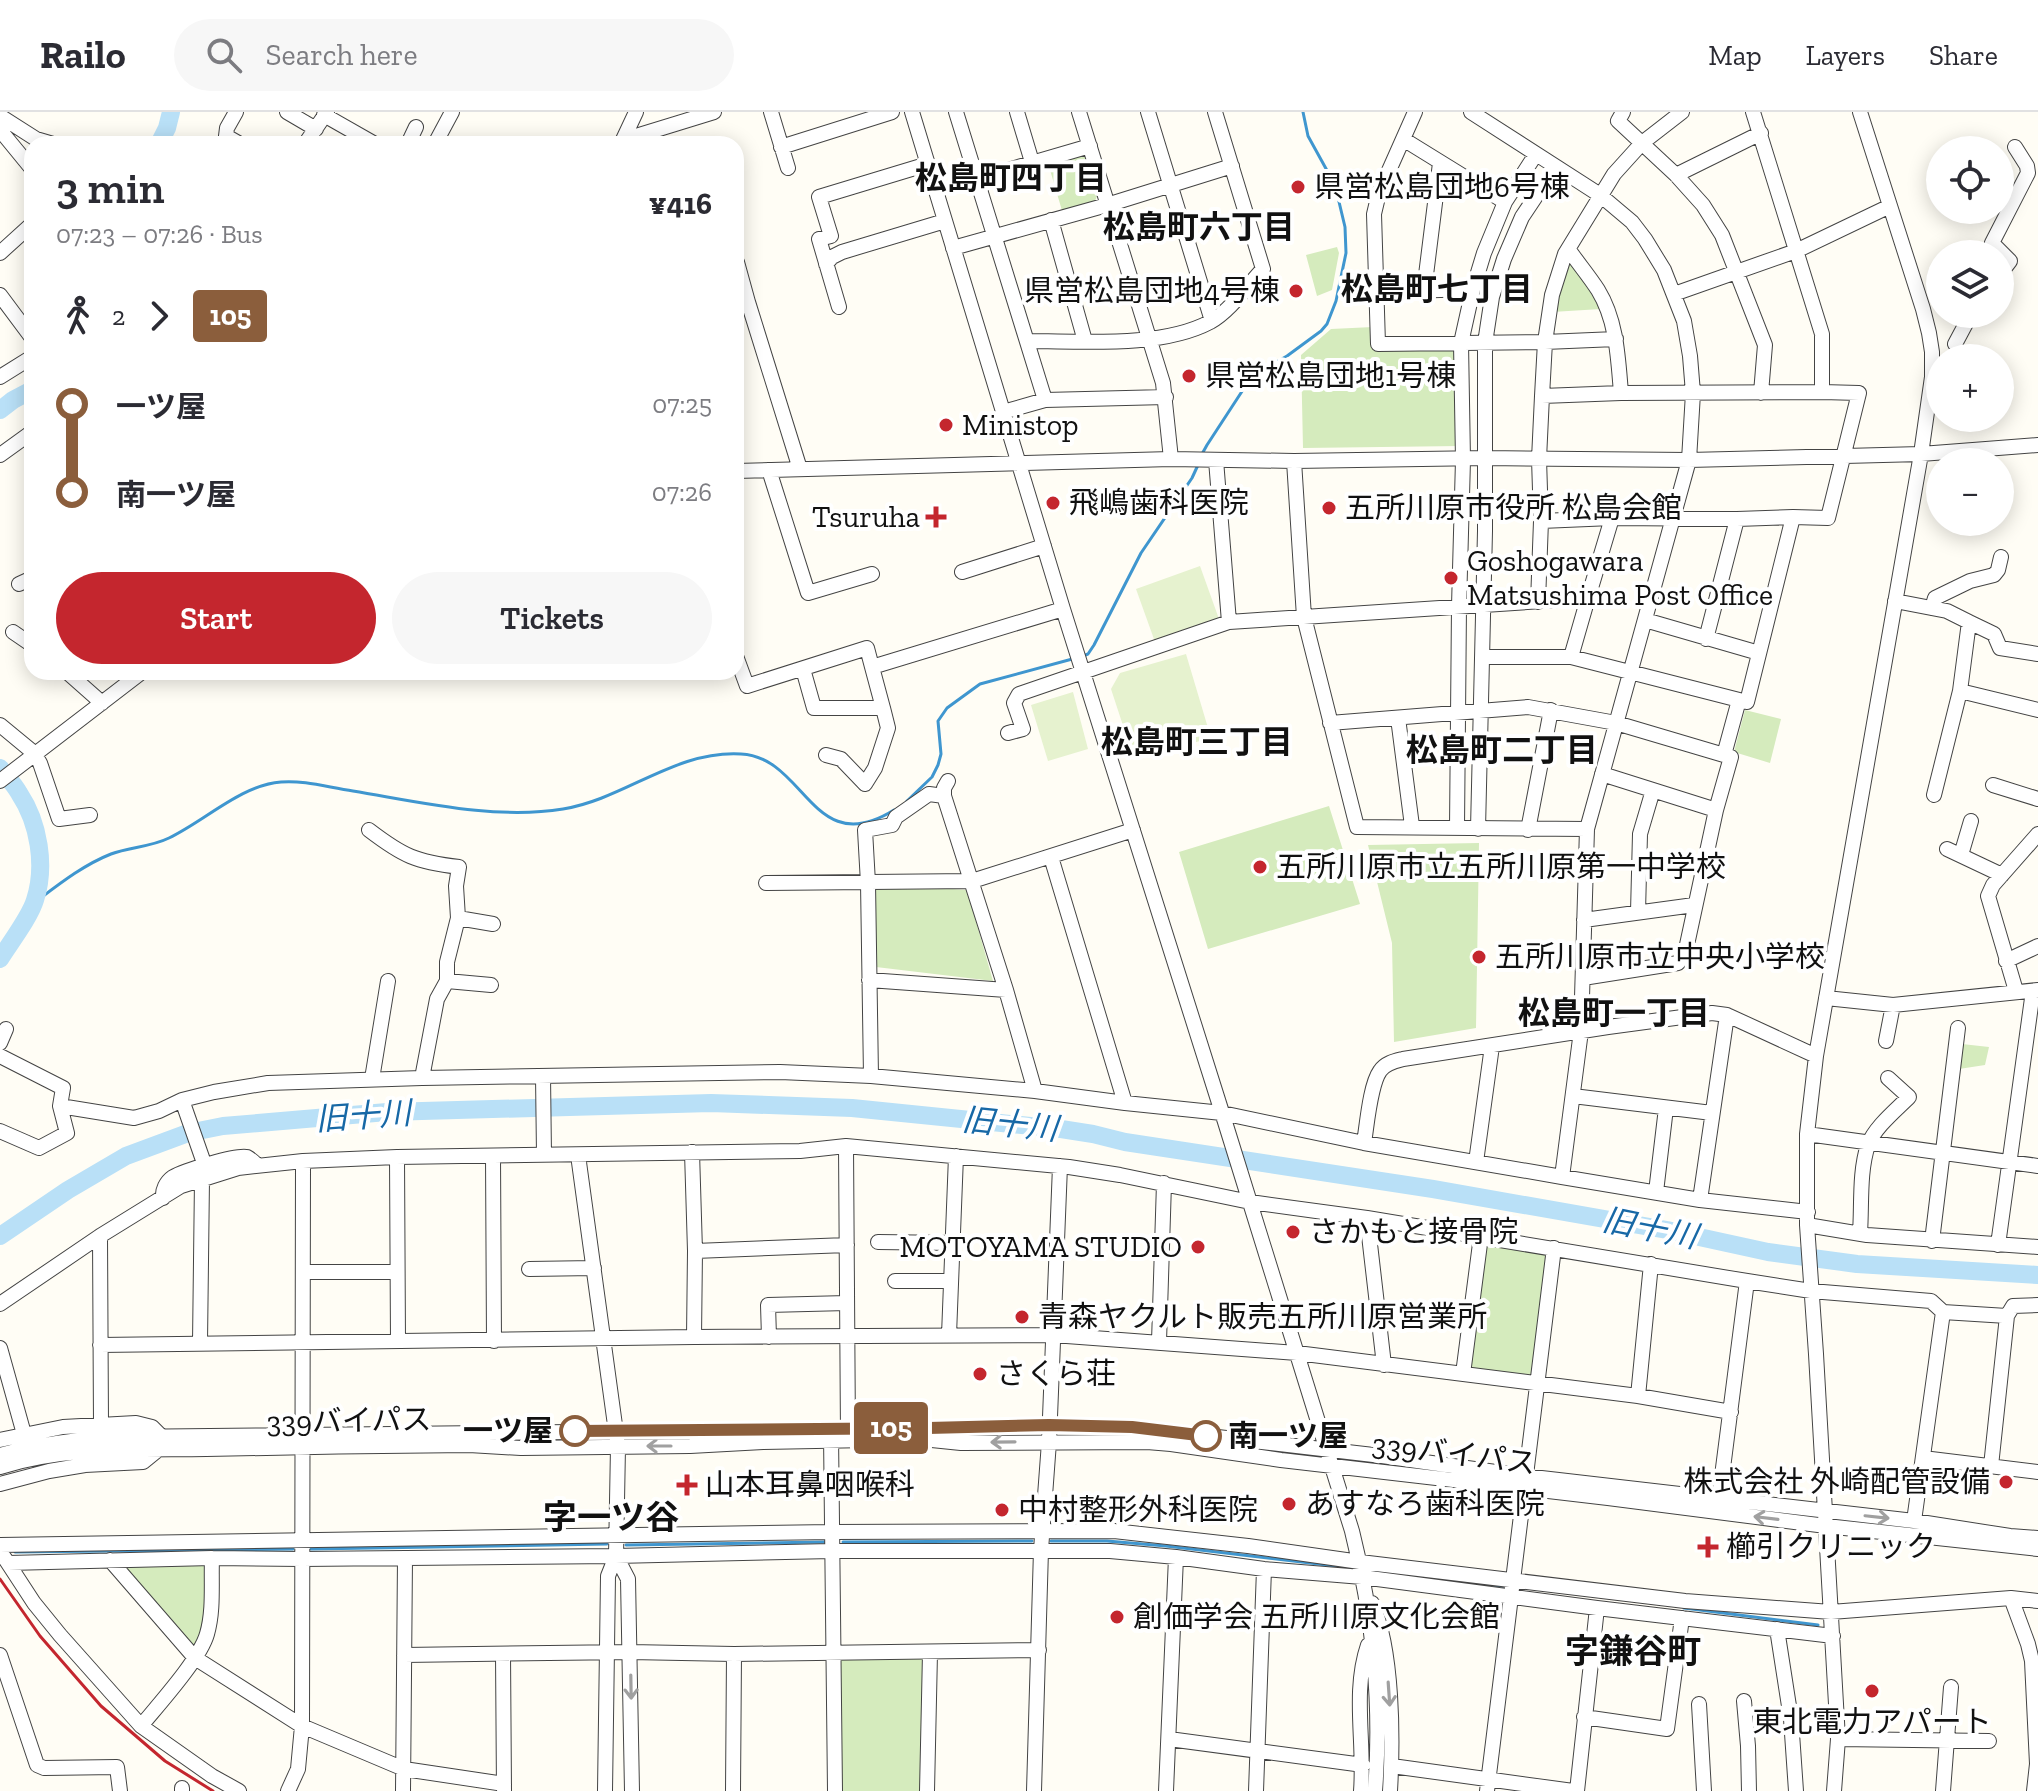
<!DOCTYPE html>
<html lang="en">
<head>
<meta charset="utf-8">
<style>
	:root { --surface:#fff; --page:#f7f7f7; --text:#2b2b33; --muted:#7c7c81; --line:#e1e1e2; --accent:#c4262e }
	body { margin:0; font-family:"Zilla Slab","Noto Sans JP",serif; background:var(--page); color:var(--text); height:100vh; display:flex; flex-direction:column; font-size:30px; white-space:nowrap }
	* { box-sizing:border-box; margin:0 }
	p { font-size:26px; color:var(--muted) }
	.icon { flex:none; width:44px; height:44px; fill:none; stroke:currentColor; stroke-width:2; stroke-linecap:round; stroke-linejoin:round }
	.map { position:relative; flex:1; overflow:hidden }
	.panel { position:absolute; left:24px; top:24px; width:720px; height:544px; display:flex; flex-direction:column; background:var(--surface); border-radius:24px; box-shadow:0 4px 20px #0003 }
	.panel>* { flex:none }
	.badge { padding:0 16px; border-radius:6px; font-size:28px; line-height:52px }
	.controls { position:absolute; left:1926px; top:24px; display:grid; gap:16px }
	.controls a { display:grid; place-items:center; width:88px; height:88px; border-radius:50%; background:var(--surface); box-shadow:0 4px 20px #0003; font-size:40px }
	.map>.badge { position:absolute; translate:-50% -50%; box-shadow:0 0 0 4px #fff }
	.legs { display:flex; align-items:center; gap:12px; height:88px; padding:0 32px; font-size:26px }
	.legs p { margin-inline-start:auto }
	.overview { display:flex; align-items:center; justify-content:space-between; height:136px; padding:0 32px }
	h1 { font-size:44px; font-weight:600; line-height:60px }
	.primary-button { display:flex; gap:16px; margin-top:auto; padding:16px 32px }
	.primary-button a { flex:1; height:92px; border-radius:48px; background:var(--accent); color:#fff; font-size:32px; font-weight:600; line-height:92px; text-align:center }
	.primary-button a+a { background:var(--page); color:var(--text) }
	ul { padding:0 32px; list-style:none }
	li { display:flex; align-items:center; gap:28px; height:88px; font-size:30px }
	li i { display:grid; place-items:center; width:12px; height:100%; margin:0 10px; background:currentColor }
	li i::after { content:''; width:20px; height:20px; margin:-10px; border:6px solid; border-radius:50%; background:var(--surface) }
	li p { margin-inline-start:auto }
	li:first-child i { background:linear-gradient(#0000 50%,currentColor 0) }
	li:last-child i { background:linear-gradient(currentColor 50%,#0000 0) }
	header { display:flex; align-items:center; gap:48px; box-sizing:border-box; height:112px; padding:0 40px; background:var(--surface); border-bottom:2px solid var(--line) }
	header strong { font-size:38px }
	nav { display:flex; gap:44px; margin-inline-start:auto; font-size:28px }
	.search { width:560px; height:72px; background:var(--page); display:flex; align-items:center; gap:20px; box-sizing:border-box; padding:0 28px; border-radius:44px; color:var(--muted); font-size:30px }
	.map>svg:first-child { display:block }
	.green { fill:#d5ebbd }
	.pitch { fill:#e6f2cf }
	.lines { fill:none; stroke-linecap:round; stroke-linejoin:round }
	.stream { stroke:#3f96cf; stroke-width:3 }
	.river { stroke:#b9e0f7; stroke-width:18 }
	.minor-casing { stroke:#444; stroke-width:16 }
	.minor { stroke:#fff; stroke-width:14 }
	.rail { stroke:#c4262e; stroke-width:3 }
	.oneway { stroke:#a0a0a0 }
	.line-1-casing { stroke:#fff; stroke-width:18 }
	.line-1 { stroke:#8b5e3c; stroke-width:12 }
	.poi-dot { fill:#c4262e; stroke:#fff; stroke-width:3 }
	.stop-1-dot { fill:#fff; stroke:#8b5e3c; stroke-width:4 }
	.labels { text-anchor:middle; stroke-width:8; stroke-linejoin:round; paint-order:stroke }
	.poi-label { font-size:30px; fill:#111; stroke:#fff; text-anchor:start }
	.street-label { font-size:30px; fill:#111; stroke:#fff }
	.stop-label { font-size:30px; font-weight:bold; fill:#111; stroke:#fff; text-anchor:end }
	.neighbourhood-label { font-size:32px; font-weight:bold; fill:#111; stroke:#fff }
	.water-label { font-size:32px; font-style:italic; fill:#1768a6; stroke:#fff }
	.quarter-label { font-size:34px; font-weight:bold; fill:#111; stroke:#fff }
</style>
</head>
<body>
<header>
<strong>Railo</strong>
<div class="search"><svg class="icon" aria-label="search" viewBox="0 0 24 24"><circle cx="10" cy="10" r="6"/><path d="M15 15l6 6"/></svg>Search here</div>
<nav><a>Map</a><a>Layers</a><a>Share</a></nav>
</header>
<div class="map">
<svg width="2038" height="1679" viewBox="0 0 2038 1679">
	<rect width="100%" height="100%" fill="#fffdf5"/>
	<path class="green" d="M1084 40 1098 82 1094 91 1063 102 1048 51Z
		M1337 135 1339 141 1332 178 1317 184 1306 143Z
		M1569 145 1588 173 1601 197 1552 200Z
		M1373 215V236H1457L1460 334 1303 336 1301 243 1331 217Z
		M1745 598 1781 607 1770 651 1734 640Z
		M1329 694 1360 792 1208 837 1179 740Z
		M1479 731 1476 916 1394 930 1392 831 1368 733Z
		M868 771 967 778 993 869 876 855Z
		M1962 932 1989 935 1985 953 1959 957Z
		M1484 1131 1547 1141 1532 1266 1468 1258Z
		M203 1453 205 1455C206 1484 207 1510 195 1536L124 1461 128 1454Z
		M925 1546 921 1679H841V1547Z"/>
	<path class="pitch" d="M1200 454 1219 507 1155 530 1136 477Z
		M1186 542 1211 626 1134 647 1111 577 1120 561Z
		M1073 580 1088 637 1048 649 1031 593Z"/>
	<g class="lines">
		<path class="stream" d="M1202 342 1207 333 1252 264 1287 244 1321 219 1327 212 1336 189 1346 141 1345 115 1335 73 1308 24 1303 0
			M1083 544 1088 542 1094 533 1141 441 1192 366 1198 353
			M907 689 932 665 938 653 941 642 938 609 947 596 980 572 1076 546
			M34 791C58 773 83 753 111 742 129 735 151 735 169 726 205 709 241 673 281 670 305 668 330 676 353 679 420 690 495 708 563 697 625 687 675 638 741 642 806 645 812 749 894 698
			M1051 1429H1107L1166 1434 1352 1456
			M843 1430 1032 1429
			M626 1433 825 1430
			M311 1437 607 1432
			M15 1440 293 1437
			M1370 1459 1503 1474
			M1684 1496 1818 1513"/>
		<path class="river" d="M159 32 167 16 171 0
			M0 298 13 288 32 278
			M0 656C6 664 14 672 19 681 39 711 46 754 35 788 30 805 10 831 0 847
			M0 1124 68 1078 126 1044 188 1021 223 1014 387 1000 711 991 852 996 1061 1017 1093 1022 1125 1030 1433 1077 1667 1118 1768 1140 1857 1152 2038 1163"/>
		<g class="minor-casing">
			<path id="minor" d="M236 0 227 16 226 24 240 32
				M287 0 316 17
				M771 0 788 56
				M912 0 1063 497 1225 1010 1352 1419C1373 1502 1382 1593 1375 1679
				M956 0 1045 288
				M1017 0 1032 50
				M1079 0 1163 271 1171 347
				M1148 0 1212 209
				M1415 0 1379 81 1374 102 1378 232 1545 230 1616 227
				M1471 0 1600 83 1632 110 1645 127 1664 158 1684 209 1690 244 1693 281 1689 348 1587 717 1581 919 1562 1065
				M1623 0 1618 9 1676 63 1703 93 1722 123 1765 233 1761 281
				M324 3 375 32
				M0 4 36 27 53 32
				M0 18 32 57
				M1403 27 1505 90
				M623 28 714 0
				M305 32 327 0
				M408 32 416 15
				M443 32 437 28 452 0
				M621 32 636 0
				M781 35 892 0
				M1676 63 1761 21
				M977 67 1090 34
				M1051 108 1085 229
				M953 136 1107 93 1232 54
				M1569 138C1578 151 1589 164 1598 178 1617 209 1618 246 1621 281
				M0 141 32 112
				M737 150 748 190
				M826 152 832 145 842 140 945 109
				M2000 162 2010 149 1992 131 2028 61 2027 54 2015 35
				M1424 179 1440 51
				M1375 180 1473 177
				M1674 182 1796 139 1890 94
				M0 183 32 226
				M736 194 748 190 800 357
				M839 195 819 127 831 124 819 85 928 52
				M1028 229C1083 229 1161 236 1210 210 1229 200 1248 173 1263 157L1215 0
				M1955 232 1971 202
				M0 265 32 245
				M1542 284 1621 281 1822 280
				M1003 300 1045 288 1166 285
				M0 343 32 320
				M1216 348 1229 510
				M1294 349 1304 505 1357 715 1587 717
				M769 358 808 481 872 462
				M736 359 1171 347 1294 349 1485 346 1689 348 1921 342 2038 333
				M1541 409 1612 406
				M962 460 1044 434
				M19 472 32 466
				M1895 489 1947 499 1969 510 1960 579 2038 598
				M1538 490 1541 409 1539 347 1542 284 1545 230 1552 183 1565 142 1614 62 1642 31 1682 0
				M1932 496 1935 486 1970 469 1994 463 1998 458 2001 445
				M1645 508 1759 541
				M1969 510 1994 522 2000 536 2038 542
				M13 520 32 533
				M1706 527 1737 407
				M736 544 747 574 867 536 872 555 1063 497
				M1482 545H1571L1747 590 1793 405 1828 406 1859 281 1822 280V222L1753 0
				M1571 545 1588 486
				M872 555 883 596
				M803 557 814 596H883L888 616 875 656 865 672 841 647 826 643
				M67 560 102 591
				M1398 606 1412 714
				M1330 611 1528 595 1616 611 1724 643
				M0 613 34 641 40 651 59 707 90 703
				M1008 621 1023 617 1014 591 1019 582 1229 510 1588 486 1612 406 1737 407 1793 405
				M1602 662 1716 698
				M0 669 142 560
				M1993 673 2038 687
				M1934 683 1960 579
				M944 684 1006 878 1035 979
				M1457 716 1459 494 1463 348 1461 231 1473 177 1484 141 1505 90 1536 42
				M1478 717 1485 419V231L1492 185 1504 147 1522 105 1544 72 1557 56
				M369 718C403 744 416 750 459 755L456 774 458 806 447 850V869L437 887 422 966
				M1528 718 1551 598
				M1947 737 2002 763
				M1961 743 1971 709
				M1051 745 1125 991
				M766 771 972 769 1133 718
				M1638 800 1640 722 1653 678
				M458 806 493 812
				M1584 808 1694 793
				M2006 849 2038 834
				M1583 866 1678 851 1685 842 1716 698 1731 645 1724 643 1739 588
				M869 868 1006 878
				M447 869 491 873
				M2016 879 1988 784 1993 773 2038 722
				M1826 886 1893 893 2038 878
				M1886 929 1893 893
				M0 931 6 917
				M0 944 63 976 60 994
				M543 964 544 1043
				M871 964 868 771 865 718 892 713 896 705 929 682 944 684V676L948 669
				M372 967 388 869
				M1573 984 1712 1001
				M182 988 205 1054
				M0 1019 39 1036 67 1021 60 994 134 1006 159 999 182 988 214 980 268 971 422 966 780 960 871 964 1035 979 1125 991 1222 1001 1364 1031 1562 1065 1700 1088 1808 1100
				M1807 1022 2038 1054
				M1364 1031C1367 1013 1370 973 1380 959 1385 951 1395 949 1403 947L1608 915 1712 901 1727 903 1816 944
				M846 1034 848 1324
				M692 1040 695 1139 694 1225
				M578 1043 618 1335 616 1444 608 1464 605 1679
				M493 1044 494 1229
				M397 1045 398 1229
				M1476 1050 1492 934
				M1656 1080 1666 996
				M163 1086C162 1078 166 1070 173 1065 183 1059 237 1042 247 1045 251 1047 254 1050 257 1053
				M1700 1088 1727 903
				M1367 1106 1384 1253
				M1807 1113 1867 1123 2038 1135
				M1860 1121C1862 1093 1859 1060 1868 1033 1875 1015 1895 999 1909 985L1888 966
				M100 1124 101 1312
				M1932 1129 1958 916
				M878 1130 953 1131
				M1998 1133 2033 879
				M695 1139 847 1133
				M529 1157 594 1156
				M303 1160H397
				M895 1169H951
				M0 1192 100 1124 181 1074 238 1056 303 1049 397 1045 800 1039 846 1034 1069 1055 1120 1063 1250 1090 1367 1106 1747 1169 1811 1179 1931 1189 1943 1200
				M2007 1204 2013 1194 2038 1193
				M949 1223 956 1044
				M769 1225 768 1193 847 1191
				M1159 1230 1164 1071
				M200 1231 202 1067
				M100 1233 694 1225 1053 1223 1297 1241 1638 1284 1731 1300
				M0 1236 24 1322
				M1463 1262 1481 1124
				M1638 1284 1651 1152
				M831 1322 835 1679
				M0 1328 63 1315 136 1311 152 1315 163 1326 159 1337 143 1350 85 1353 49 1359 0 1372
				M0 1343C39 1332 77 1327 118 1325L928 1316 1049 1313 1132 1315 1382 1344 1524 1364 1914 1409 2010 1424 2038 1426
				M1923 1346 2038 1360
				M0 1355C67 1334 137 1338 206 1337 294 1335 381 1334 469 1333L521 1336 690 1334 763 1330 922 1327 961 1331 1147 1330 1171 1332 1281 1348 1608 1386 1826 1414 2038 1437
				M1718 1395 1747 1169
				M1914 1409 1943 1200 2007 1204 1991 1354
				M0 1433 832 1420 1114 1419 1248 1434 1360 1450 1685 1489 1831 1500 2011 1486 2038 1489
				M616 1444 628 1467 632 1679
				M4 1445 34 1491 60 1523 141 1614 212 1664 239 1679
				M110 1448 195 1546 302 1614 404 1657 504 1672
				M8 1451 212 1446 302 1447 616 1444 832 1439H1110L1176 1445 1264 1457 1362 1465 1597 1496 1833 1524
				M2011 1486 2028 1532 2032 1549 2037 1652 2034 1679
				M1372 1491C1393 1538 1393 1627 1390 1679
				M1777 1517 1791 1607 1796 1679
				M503 1542 504 1679
				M0 1543 37 1653 44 1656 117 1655 120 1679
				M404 1543 630 1540 734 1542 1039 1538
				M1744 1589 1748 1634 1749 1679
				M1699 1592 1704 1679
				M1584 1605 1667 1617 1682 1506
				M141 1614C159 1592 200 1547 207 1522 214 1498 211 1471 212 1446
				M1169 1627 1363 1653
				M1838 1627 1989 1629
				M1392 1654 1573 1679
				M182 1679V1676
				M288 1679 298 1657 302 1614 303 1049
				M403 1679 405 1446
				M733 1679 734 1542
				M927 1679 930 1541
				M1034 1679 1041 1438 1049 1330 1060 1054
				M1166 1679 1176 1445
				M1256 1679 1264 1457
				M1361 1679C1365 1630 1352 1580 1368 1533
				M1487 1679 1554 1136
				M1577 1679 1597 1496
				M1834 1679 1838 1627 1816 1242 1807 1113V1022L1816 944 1921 342 1932 265V240L1929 221 1923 197 1860 0
				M1943 1679 1951 1575"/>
		</g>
		<use href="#minor" class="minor"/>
		<path class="rail" d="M0 1467 40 1524 101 1594 165 1649 213 1679"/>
	</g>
	<defs><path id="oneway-shaft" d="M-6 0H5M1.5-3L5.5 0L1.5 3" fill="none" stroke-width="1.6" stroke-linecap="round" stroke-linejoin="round" transform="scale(2)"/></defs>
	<g class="oneway">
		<use href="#oneway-shaft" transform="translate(1003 1330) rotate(179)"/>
		<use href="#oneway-shaft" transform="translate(659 1334) rotate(180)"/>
		<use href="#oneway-shaft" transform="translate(1877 1405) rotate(6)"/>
		<use href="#oneway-shaft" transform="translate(1766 1406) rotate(-173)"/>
		<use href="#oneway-shaft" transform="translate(631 1575) rotate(89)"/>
		<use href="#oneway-shaft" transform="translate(1389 1582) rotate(86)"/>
	</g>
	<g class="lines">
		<g class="line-1-casing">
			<path id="line-1" d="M575 1319 928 1316 1049 1313 1132 1315 1206 1324"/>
		</g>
		<use href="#line-1" class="line-1"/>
	</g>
	<g class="poi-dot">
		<circle cx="1298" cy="75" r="8"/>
		<circle cx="1296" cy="179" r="8"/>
		<circle cx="1189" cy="264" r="8"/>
		<circle cx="946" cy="313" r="8"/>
		<circle cx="1053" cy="391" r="8"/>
		<circle cx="1329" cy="396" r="8"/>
		<path d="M932 393h8v8h8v8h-8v8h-8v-8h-8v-8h8z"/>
		<circle cx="1451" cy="466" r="8"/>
		<circle cx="1260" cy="755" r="8"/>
		<circle cx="1479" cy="845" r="8"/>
		<circle cx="1293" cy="1120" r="8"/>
		<circle cx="1198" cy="1135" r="8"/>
		<circle cx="1022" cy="1205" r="8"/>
		<circle cx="980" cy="1262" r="8"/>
		<circle cx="2006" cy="1370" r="8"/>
		<path d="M683 1361h8v8h8v8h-8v8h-8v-8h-8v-8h8z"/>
		<circle cx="1289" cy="1392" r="8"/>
		<circle cx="1002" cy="1398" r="8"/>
		<path d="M1704 1423h8v8h8v8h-8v8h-8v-8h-8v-8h8z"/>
		<circle cx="1117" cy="1505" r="8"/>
		<circle cx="1872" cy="1579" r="8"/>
	</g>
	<g class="stop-1-dot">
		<circle cx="575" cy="1319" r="14"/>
		<circle cx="1206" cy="1324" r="14"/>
	</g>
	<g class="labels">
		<g class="poi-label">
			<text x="1314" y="85">県営松島団地6号棟</text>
			<text x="1280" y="189" text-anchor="end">県営松島団地4号棟</text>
			<text x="1205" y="274">県営松島団地1号棟</text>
			<text x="962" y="323">Ministop</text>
			<text x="1069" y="401">飛嶋歯科医院</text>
			<text x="1345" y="406">五所川原市役所 松島会館</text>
			<text x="920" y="415" text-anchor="end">Tsuruha</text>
			<text x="1467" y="459">Goshogawara<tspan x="1467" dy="34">Matsushima Post Office</tspan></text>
			<text x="1276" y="765">五所川原市立五所川原第一中学校</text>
			<text x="1495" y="855">五所川原市立中央小学校</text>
			<text x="1309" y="1130">さかもと接骨院</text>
			<text x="1182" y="1145" text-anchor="end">MOTOYAMA STUDIO</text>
			<text x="1038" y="1215">青森ヤクルト販売五所川原営業所</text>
			<text x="996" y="1272">さくら荘</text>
			<text x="1990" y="1380" text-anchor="end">株式会社 外崎配管設備</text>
			<text x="705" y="1383">山本耳鼻咽喉科</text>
			<text x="1305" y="1402">あすなろ歯科医院</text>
			<text x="1018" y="1408">中村整形外科医院</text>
			<text x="1726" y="1445">櫛引クリニック</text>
			<text x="1133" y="1515">創価学会 五所川原文化会館</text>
			<text x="1872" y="1620" text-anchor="middle">東北電力アパート</text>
		</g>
		<g class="street-label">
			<text transform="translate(349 1309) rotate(-1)" y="10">339バイパス</text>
			<text transform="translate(1454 1342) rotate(7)" y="10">339バイパス</text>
		</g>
		<g class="stop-label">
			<text x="553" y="1329">一ツ屋</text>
			<text x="1228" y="1334" text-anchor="start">南一ツ屋</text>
		</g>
		<g class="neighbourhood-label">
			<text x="1011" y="77">松島町四丁目</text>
			<text x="1199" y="126">松島町六丁目</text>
			<text x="1437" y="188">松島町七丁目</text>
			<text x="1197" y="641">松島町三丁目</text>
			<text x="1502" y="649">松島町二丁目</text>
			<text x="1614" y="912">松島町一丁目</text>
		</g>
		<g class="water-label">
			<text transform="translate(363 1004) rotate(-4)" y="11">旧十川</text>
			<text transform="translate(1010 1012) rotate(6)" y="11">旧十川</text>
			<text transform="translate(1650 1116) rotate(11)" y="11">旧十川</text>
		</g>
		<g class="quarter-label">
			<text x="611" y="1417">字一ツ谷</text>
			<text x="1633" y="1551">字鎌谷町</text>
		</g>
	</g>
</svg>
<div class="controls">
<a><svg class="icon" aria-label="locate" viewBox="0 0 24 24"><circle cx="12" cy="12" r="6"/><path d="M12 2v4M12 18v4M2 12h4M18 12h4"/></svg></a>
<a><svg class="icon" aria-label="layers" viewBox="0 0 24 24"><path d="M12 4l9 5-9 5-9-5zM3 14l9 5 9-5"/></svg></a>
<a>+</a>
<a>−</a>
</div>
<b class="badge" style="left:891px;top:1316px;background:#8b5e3c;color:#fff">105</b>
<section class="panel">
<div class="overview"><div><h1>3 min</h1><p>07:23 – 07:26 · Bus</p></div><b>¥416</b></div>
<div class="legs"><svg class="icon" aria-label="walk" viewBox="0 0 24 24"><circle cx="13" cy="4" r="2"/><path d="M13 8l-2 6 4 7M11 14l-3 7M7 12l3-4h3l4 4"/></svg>2<svg class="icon" aria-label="forward" viewBox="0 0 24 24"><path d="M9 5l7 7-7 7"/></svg><b class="badge" style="background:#8b5e3c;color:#fff">105</b></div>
<ul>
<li><i style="color:#8b5e3c"></i><b>一ツ屋</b><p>07:25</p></li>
<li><i style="color:#8b5e3c"></i><b>南一ツ屋</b><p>07:26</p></li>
</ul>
<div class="primary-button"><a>Start</a><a>Tickets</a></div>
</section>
</div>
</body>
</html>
